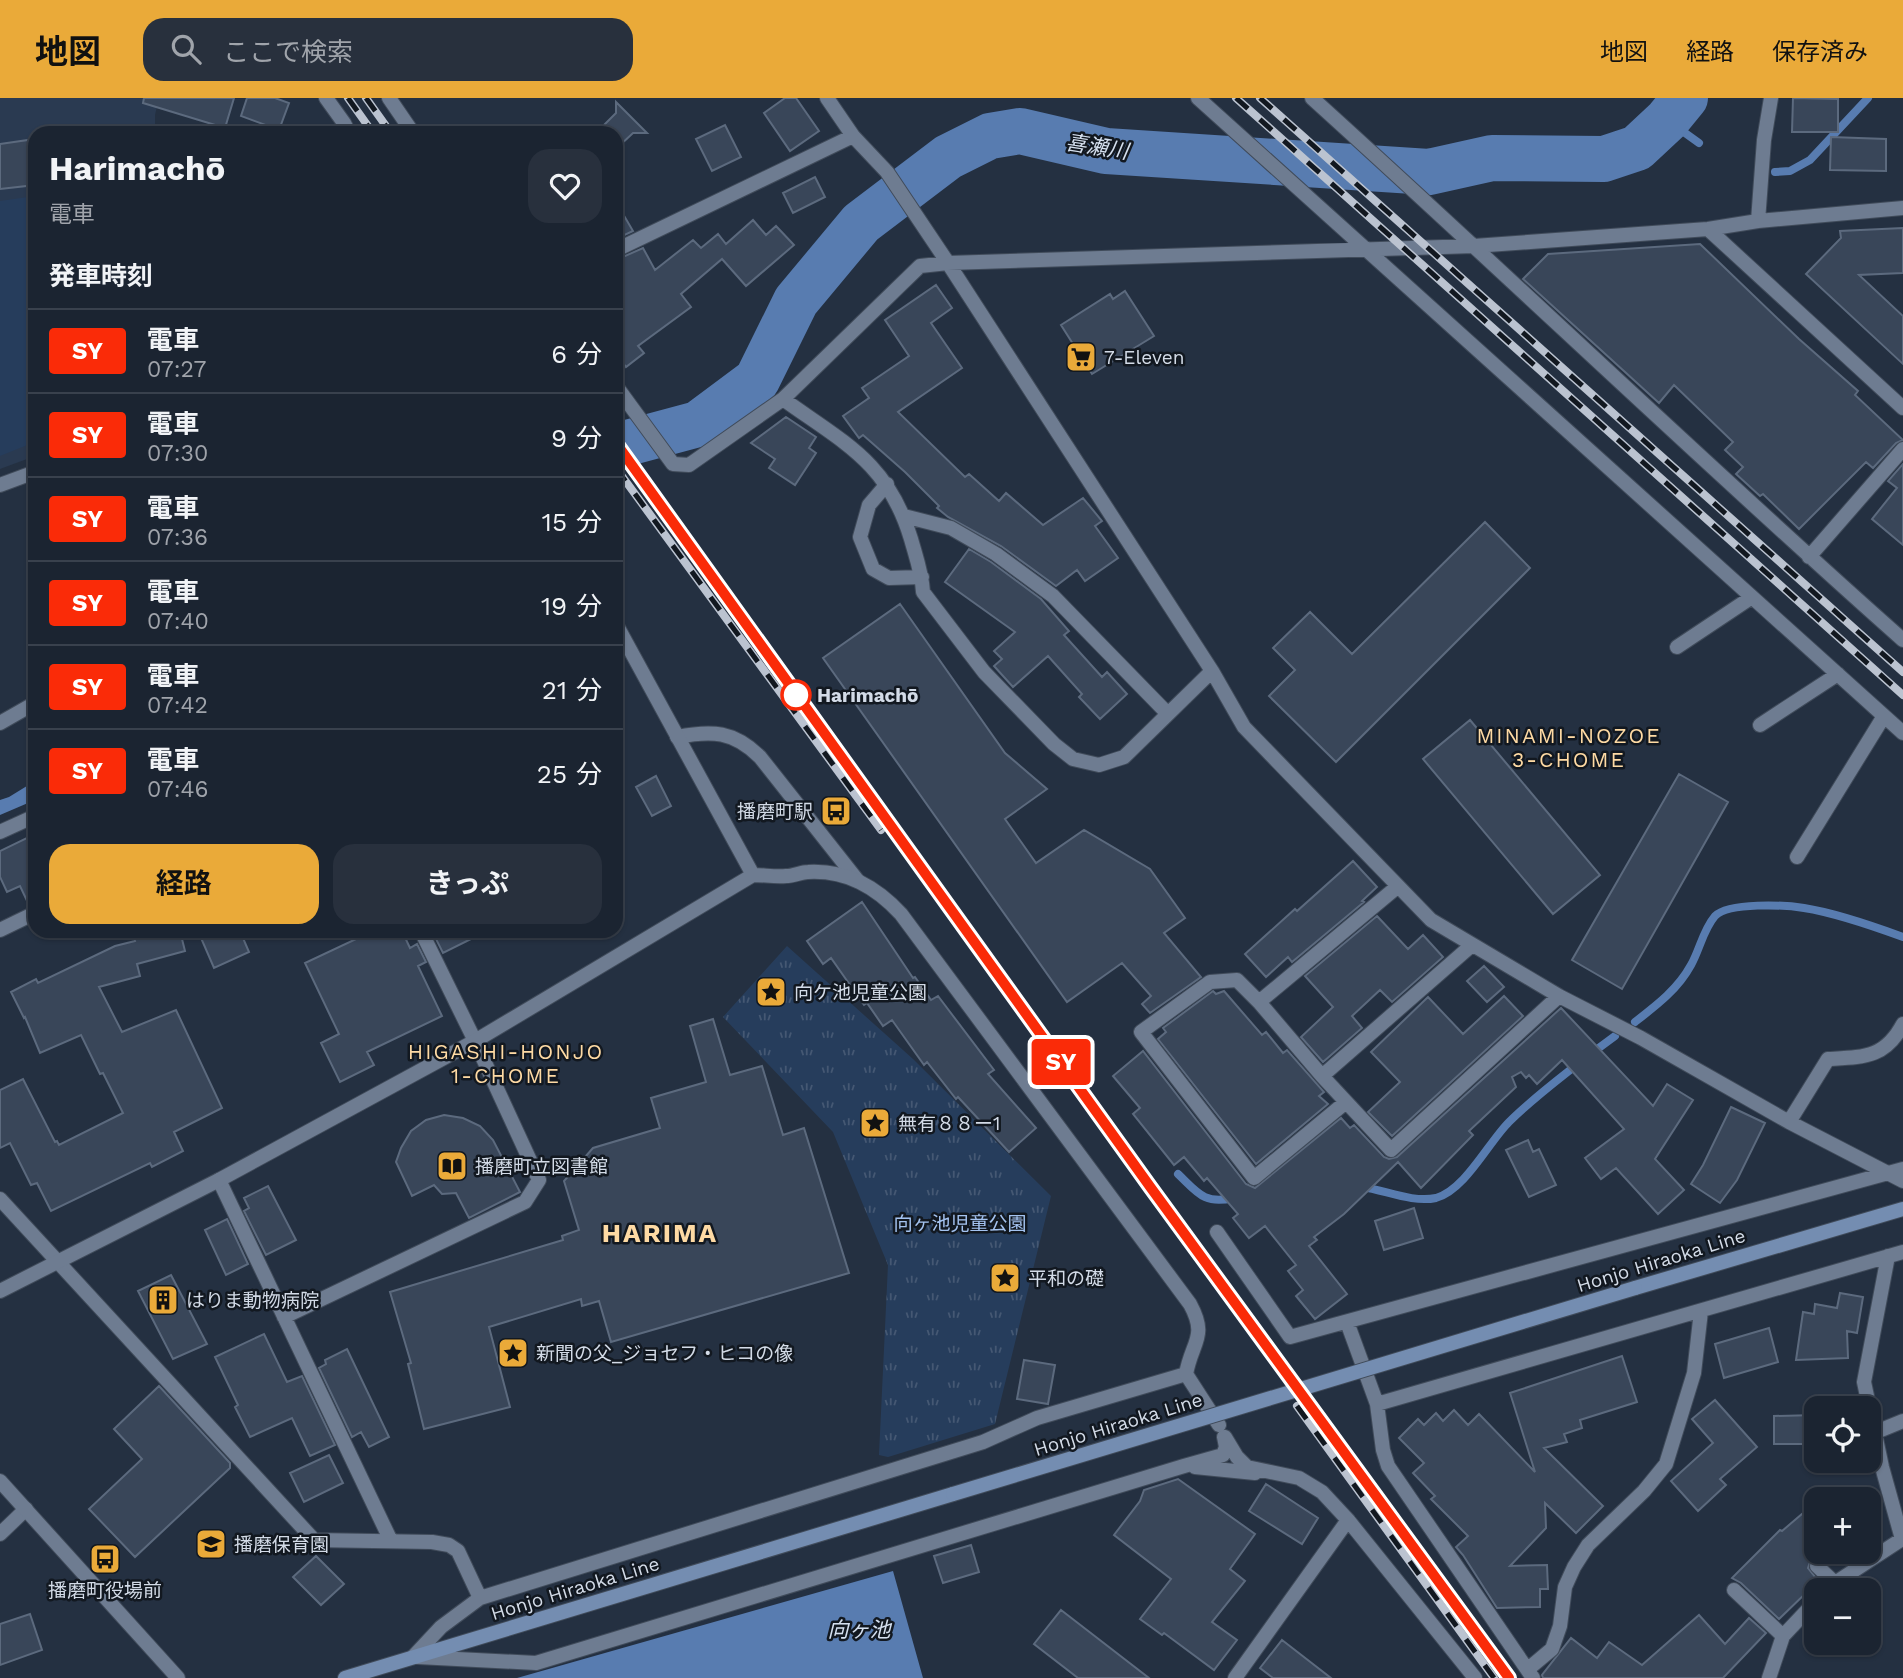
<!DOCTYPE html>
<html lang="ja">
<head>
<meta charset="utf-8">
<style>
	:root { --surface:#1b2431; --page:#28303d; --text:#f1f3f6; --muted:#a0a4ab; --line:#39414d; --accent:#eaaa39 }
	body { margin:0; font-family:"Work Sans","Noto Sans JP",sans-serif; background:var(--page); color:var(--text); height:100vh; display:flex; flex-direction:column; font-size:26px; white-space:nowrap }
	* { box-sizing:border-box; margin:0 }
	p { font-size:23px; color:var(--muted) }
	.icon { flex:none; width:38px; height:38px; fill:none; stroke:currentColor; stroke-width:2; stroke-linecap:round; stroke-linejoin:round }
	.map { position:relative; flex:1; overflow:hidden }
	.details { position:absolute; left:28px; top:28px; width:595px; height:812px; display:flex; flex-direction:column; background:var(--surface); border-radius:21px; box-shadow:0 2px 5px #0004,0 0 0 2px var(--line) }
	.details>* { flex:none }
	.badge { padding:0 14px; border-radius:5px; font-size:24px; line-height:46px }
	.fabs { position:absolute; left:1804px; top:1298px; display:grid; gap:14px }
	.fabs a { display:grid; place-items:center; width:77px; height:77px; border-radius:14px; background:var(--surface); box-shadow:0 2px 5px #0004,0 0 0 2px var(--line); font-size:35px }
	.map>.badge { position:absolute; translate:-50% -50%; box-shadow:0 0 0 4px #fff }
	h2 { padding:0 21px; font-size:26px; line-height:63px }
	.round { display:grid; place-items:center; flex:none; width:74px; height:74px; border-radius:21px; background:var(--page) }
	.overview { display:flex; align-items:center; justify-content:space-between; height:119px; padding:0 21px }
	h1 { font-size:33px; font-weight:700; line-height:52px }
	.button { display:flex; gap:14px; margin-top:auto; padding:14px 21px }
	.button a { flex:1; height:80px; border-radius:21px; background:var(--accent); color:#111; font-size:28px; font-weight:700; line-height:80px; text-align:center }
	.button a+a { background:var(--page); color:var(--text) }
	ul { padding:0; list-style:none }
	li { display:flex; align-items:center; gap:21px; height:84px; padding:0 21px; border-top:2px solid var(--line) }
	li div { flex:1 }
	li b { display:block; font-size:26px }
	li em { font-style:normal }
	li .badge { min-width:77px; font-weight:700; text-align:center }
	header { display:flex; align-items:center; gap:42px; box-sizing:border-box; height:98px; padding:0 35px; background:var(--accent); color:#111 }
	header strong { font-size:33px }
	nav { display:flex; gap:38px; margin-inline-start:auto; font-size:24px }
	.search { width:490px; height:63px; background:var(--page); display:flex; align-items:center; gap:18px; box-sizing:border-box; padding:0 24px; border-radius:21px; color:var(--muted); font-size:26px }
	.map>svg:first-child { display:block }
	.built { fill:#2a3a51 }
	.park { fill:url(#park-tufts) }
	.pitch { fill:#263d5c }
	.water { fill:#587cb0 }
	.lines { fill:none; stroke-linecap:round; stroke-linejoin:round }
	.stream { stroke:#587cb0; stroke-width:8 }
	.river { stroke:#587cb0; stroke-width:46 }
	.building { fill:#394659; stroke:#5c6a7e; stroke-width:2 }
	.minor-casing { stroke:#404b5a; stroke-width:16 }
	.tertiary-casing { stroke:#404b5a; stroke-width:16 }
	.secondary-casing { stroke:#404b5a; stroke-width:16 }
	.minor { stroke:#6e7c91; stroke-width:14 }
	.tertiary { stroke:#6e7c91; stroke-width:14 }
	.secondary { stroke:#748db1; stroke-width:14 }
	.rail-casing { stroke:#bbc3d0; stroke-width:8 }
	.rail { stroke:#121820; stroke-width:5; stroke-dasharray:16; stroke-linecap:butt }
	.secondary-bridge-casing { stroke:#404b5a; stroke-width:16; stroke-linecap:butt }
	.secondary-bridge { stroke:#748db1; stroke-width:14 }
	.line-casing { stroke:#fff; stroke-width:16 }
	.line { stroke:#fa2b08; stroke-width:10 }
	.stop-dot { fill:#fff; stroke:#fa2b08; stroke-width:3.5 }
	.labels { text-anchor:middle; stroke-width:5; stroke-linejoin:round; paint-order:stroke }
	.poi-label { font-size:19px; fill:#d3dbe7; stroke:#121820; text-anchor:start }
	.stop-label { font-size:19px; font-weight:bold; fill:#d3dbe7; stroke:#121820; text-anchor:start }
	.park-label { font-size:19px; fill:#a4c3f0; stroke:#121820 }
	.street-label { font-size:19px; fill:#d3dbe7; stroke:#121820 }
	.water-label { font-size:21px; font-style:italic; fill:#d5e0ef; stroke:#121820 }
	.neighbourhood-label { font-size:21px; letter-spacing:2px; fill:#fedaa4; stroke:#121820 }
	.district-label { font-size:26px; font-weight:bold; letter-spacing:2px; fill:#fedaa4; stroke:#121820 }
</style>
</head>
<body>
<header>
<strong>地図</strong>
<div class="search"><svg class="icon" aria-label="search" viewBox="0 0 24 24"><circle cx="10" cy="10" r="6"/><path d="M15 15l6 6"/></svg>ここで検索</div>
<nav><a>地図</a><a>経路</a><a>保存済み</a></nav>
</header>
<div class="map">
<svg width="1903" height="1580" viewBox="0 0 1903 1580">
	<defs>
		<pattern id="park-tufts" width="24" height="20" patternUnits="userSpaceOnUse" patternTransform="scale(1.75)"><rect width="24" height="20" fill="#263d5c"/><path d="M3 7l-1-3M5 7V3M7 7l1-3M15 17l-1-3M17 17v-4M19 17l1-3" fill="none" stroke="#455873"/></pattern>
	</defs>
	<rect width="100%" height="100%" fill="#243041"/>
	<path class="built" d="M0 0H159L155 17V35H35V358L0 371Z"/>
	<path class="park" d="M787 848 913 961 1051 1098 995 1326 888 1359 879 1357 888 1167 833 1034 723 919Z"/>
	<path class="pitch" d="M35 98V344L0 358V103Z"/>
	<path class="water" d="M35 683V702L0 717V702L9 699Z
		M893 1473 923 1580H517Z"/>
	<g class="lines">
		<path class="stream" d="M1667 22 1699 45
			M1775 74 1790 73 1810 62 1868 0
			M1635 924C1657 907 1678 891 1691 867 1700 851 1703 832 1715 818 1729 804 1785 807 1804 810 1836 815 1873 828 1903 839
			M1592 955 1615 938
			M1178 1076C1197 1094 1204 1107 1233 1100
			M1362 1089C1385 1092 1412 1105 1436 1100 1465 1092 1488 1045 1509 1024 1531 1002 1555 984 1579 965"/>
		<path class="river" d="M616 348 698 326 757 282 796 203 861 125 948 59 990 38 1020 33 1106 53 1429 74 1492 60 1604 61 1637 50 1667 22 1685 0"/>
	</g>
	<path class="building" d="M144 0H234L225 30 143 5Z
		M247 0H275L289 5 279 32 241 18Z
		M785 0H796L819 33 790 53 764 15Z
		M1793 0 1838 1V34H1792Z
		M616 4 647 35H633L616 51V35H596L616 15Z
		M725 27 741 59 712 73 696 41Z
		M1831 39 1886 41V73L1830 72Z
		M35 41V87L0 91V46Z
		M815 79 825 99 793 115 783 95Z
		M616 104 633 133 616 141Z
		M753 122 766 137 776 128 794 147 746 188 722 161 681 196 691 209 638 248 644 255 626 269 621 262 616 265V162L643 150 655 172 693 142 701 150 718 136 726 146Z
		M1903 130V175L1859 177 1903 218V266L1806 176 1841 140 1840 133Z
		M1700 146 1799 241 1858 293 1855 297 1903 342 1896 345 1873 370 1866 364 1799 431 1763 396 1760 398 1736 376 1743 369 1725 352 1733 344 1674 287 1659 305 1523 181 1548 156Z
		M936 187 952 210 931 225 962 270 898 314 965 379 969 376 999 403 1006 395 1043 427 1083 400 1102 423 1095 428 1118 460 1085 483 1077 472 1056 488 1001 448 948 419 937 410 939 408 905 374 863 337 859 340 843 318 869 300 862 290 909 258 885 222Z
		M1125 193 1154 238 1092 276 1061 227 1110 196 1113 201Z
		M786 319 816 339 809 350 816 355 795 387 769 370 775 361 751 345Z
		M1903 366V447L1872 421 1897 390 1888 383Z
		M1485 424 1530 470 1336 664 1269 598 1295 572 1273 550 1310 514 1352 556Z
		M969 451 991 464 1041 501 1069 533 1064 537 1102 579 1107 574 1127 596 1100 621 1079 599 1082 596 1048 558 1013 589 994 568 1002 561 994 553 1015 534 945 484Z
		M900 506 1005 655 1047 691 1005 721 1036 765 1084 732 1150 771 1185 820 1164 835 1201 879 1150 915 1142 906 1151 898 1122 865 1067 904 823 560Z
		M1470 622 1600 777 1553 816 1423 661Z
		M1679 676 1728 704 1622 891 1572 862Z
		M656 678 671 708 652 718 636 689Z
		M35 736V805L29 807 20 788 7 794 0 779V753Z
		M1353 763 1377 789 1362 803 1364 804 1292 864 1288 859 1266 879 1245 856 1295 811 1297 813Z
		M862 804 913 880 915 879 931 902 938 898 994 972 988 976 1036 1030 1009 1054 958 999 956 1001 927 964 924 967 892 922 883 928 867 905 864 907 831 860 823 866 807 843Z
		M1377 818 1408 851 1423 837 1443 859 1392 904 1380 892 1352 918 1362 930 1323 964 1301 939 1333 909 1305 878Z
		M132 833H180L185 853 137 866 140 878 99 889 122 934 176 912 222 1010 174 1034 183 1053 152 1069 150 1065 51 1113 37 1085 31 1087 10 1045 0 1050V992L23 981 55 1044 57 1043 59 1047 123 1015 103 975 100 976 81 937 40 955 25 919 24 920 11 894 36 881 38 885 115 848 135 843Z
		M216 833H240L249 854 214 870 201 840Z
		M373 833H402L410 850 417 846 426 864 418 868 442 918 367 954 374 967 340 984 321 945 339 936 305 865Z
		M442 833H487L443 855 434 837Z
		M1484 868 1504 889 1487 904 1467 883Z
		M1213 893 1216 896 1224 893 1262 937 1266 934 1283 955 1287 952 1324 994 1319 998 1328 1006 1256 1066 1158 941 1166 934 1163 930Z
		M1504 898 1523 918 1392 1038 1368 1014 1400 984 1371 954 1428 899 1463 936Z
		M1561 910 1653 1008 1667 986 1693 1002 1655 1061 1684 1092 1658 1116 1616 1070 1601 1081 1585 1060 1624 1031 1562 962 1537 986 1529 977 1526 980 1521 974 1512 979 1516 989 1469 1033 1473 1037 1421 1090 1398 1064 1344 1116 1314 1139 1317 1142 1309 1148 1347 1196 1315 1221 1296 1198 1303 1192 1288 1173 1296 1167 1265 1128 1249 1140 1233 1120 1238 1116 1207 1080 1204 1083 1184 1059 1174 1067 1133 1016 1140 1010 1113 978 1143 953 1246 1086 1255 1090 1341 1020 1350 1030 1354 1027 1384 1059 1389 1061 1397 1059Z
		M713 921 730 977 762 968 783 1037 804 1030 849 1175 611 1244 599 1203 582 1208 581 1201 489 1229 510 1309 424 1331 408 1266 411 1265 390 1194 563 1142 562 1138 579 1132 564 1083 593 1050 660 1030 651 1000 706 984 690 928Z
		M1731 1009 1765 1025 1737 1082 1720 1105 1691 1086 1703 1067Z
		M444 1017 463 1020 480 1028 493 1042 520 1094 469 1120 456 1095 442 1096 434 1087 412 1098 396 1064 401 1050 411 1033 426 1022Z
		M1528 1042 1533 1054 1539 1051 1556 1087 1529 1099 1506 1052Z
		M268 1088 296 1142 266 1157 244 1113 249 1110 244 1100Z
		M1414 1110 1423 1140 1384 1152 1375 1123Z
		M227 1121 248 1166 226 1177 205 1132Z
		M171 1177 207 1246 173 1261 138 1193Z
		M1840 1195 1863 1199 1857 1235 1847 1233 1848 1260 1796 1262 1803 1214 1814 1216 1815 1206 1837 1210Z
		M1769 1230 1778 1264 1724 1280 1715 1246Z
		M264 1236 287 1284 302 1278 335 1347 310 1358 292 1320 250 1339 235 1309 238 1307 215 1259Z
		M347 1251 389 1339 369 1349 361 1334 352 1339 319 1270 326 1266 325 1262Z
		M1622 1258 1637 1304 1580 1322 1582 1330 1564 1336 1567 1344 1544 1350 1603 1408 1576 1435 1545 1405 1546 1430 1510 1468 1547 1467 1548 1491H1540V1509L1497 1510 1463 1457 1456 1449 1468 1438 1431 1401 1435 1398 1413 1375 1424 1365 1399 1340 1418 1321 1424 1327 1436 1315 1443 1323 1454 1312 1468 1327 1479 1316 1535 1374 1510 1295Z
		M1024 1262 1055 1267 1048 1306 1017 1301Z
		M159 1288 230 1365V1370L135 1459 89 1411 142 1361 114 1331Z
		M1715 1302 1757 1349 1720 1381 1726 1387 1698 1413 1671 1383 1713 1345 1692 1321Z
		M1816 1317V1346H1774V1318Z
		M329 1357 343 1385 304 1404 290 1375Z
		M1178 1381 1255 1436 1230 1471 1245 1483 1212 1524 1237 1542 1214 1572 1164 1535 1162 1537 1140 1521 1171 1481 1114 1437 1140 1403 1144 1392Z
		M1266 1386 1318 1420 1302 1446 1249 1413Z
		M1816 1404V1454H1844L1830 1467 1820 1459 1811 1461 1808 1470 1815 1479 1804 1489 1808 1493 1779 1521 1741 1485 1732 1480 1780 1432 1782 1433Z
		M971 1447 979 1474 943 1485 934 1458Z
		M316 1458 344 1486 321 1507 293 1479Z
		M1061 1512 1149 1580H1078L1034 1546Z
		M30 1516 42 1552 0 1567V1526Z
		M1699 1517 1725 1546 1749 1520 1766 1535 1723 1580H1543L1542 1577 1571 1540 1597 1560 1609 1544 1642 1567Z
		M1282 1542 1331 1580H1273L1260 1570Z"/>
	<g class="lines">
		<g class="minor-casing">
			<path id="minor" d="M326 0 344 25 349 35
				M389 0 413 35
				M827 0 853 38 887 74 948 165 1212 573 1244 629 1431 822 1559 898 1641 940 1789 1024 1903 1083
				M1198 0 1903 635
				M1312 0C1510 179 1703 365 1903 542
				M1758 123 1764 42 1771 0
				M1708 131 1903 310
				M616 152 853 38
				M616 288 673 366 689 367 783 301 920 168 948 165 1474 148 1708 131 1758 123 1903 110
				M783 301C844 345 888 364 911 441 916 459 922 475 923 494L984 574 1054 646 1073 661 1099 667 1124 659 1212 573
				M887 386 869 407 860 439 873 471 889 480 922 479
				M0 387 35 374
				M904 418 951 430 996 456 1053 498 1168 616
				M1809 459 1903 351
				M1677 549 1752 499
				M0 625 35 605
				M1760 627 1838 576
				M677 639C712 632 734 633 760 659L858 783
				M0 734 35 718
				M1797 759 1884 618
				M1397 789 1259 904 1322 978 1391 1052 1559 898
				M0 832 35 815
				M1259 904 1237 882 1210 884 1141 934 1254 1080 1346 1004
				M1322 978 1472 847
				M1789 1024 1828 961C1864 959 1885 960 1903 926
				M219 1082 391 1443
				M0 1101 314 1442 432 1444 449 1447 458 1453 480 1500
				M1217 1134 1290 1239 1903 1071
				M284 1219 525 1104 539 1082 475 943 421 833
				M1347 1224 1377 1306 1383 1352 1388 1368 1533 1580
				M1377 1306 1903 1154
				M1876 1334 1903 1323
				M1225 1339 1237 1359 1247 1369 1299 1380 1322 1394 1348 1422 1475 1580
				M1195 1369 1255 1375
				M0 1436 26 1411
				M1817 1468 1835 1485
				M1734 1492 1783 1538
				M1827 1493 1835 1485 1902 1441 1882 1369 1864 1284 1888 1158
				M413 1559 441 1529 480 1500 983 1344 1037 1320 1186 1276
				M418 1559 536 1565 1184 1368 1223 1357 1226 1349 1224 1339
				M1528 1571 1552 1551 1560 1528 1565 1489 1574 1469 1588 1447 1644 1393 1666 1366 1694 1275 1701 1213
				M1235 1580 1348 1422
				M1769 1580 1783 1538 1816 1503"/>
		</g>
		<g class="tertiary-casing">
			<path id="tertiary" d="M616 526 753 777
				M0 1193 219 1082 475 943 753 777C764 777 775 779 786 778 794 778 801 774 808 774 847 772 876 789 901 816L1190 1206C1208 1239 1192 1243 1186 1276L1219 1327
				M0 1383 178 1580"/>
		</g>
		<g class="secondary-casing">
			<path id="secondary" d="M1635 1190 1903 1111
				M345 1580 953 1396"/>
		</g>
		<use href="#minor" class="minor"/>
		<use href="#tertiary" class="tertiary"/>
		<use href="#secondary" class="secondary"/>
		<g class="rail-casing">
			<path id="rail" d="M348 0 373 35
				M366 0 391 35
				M1236 0 1903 597
				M1260 0 1903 574
				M616 345 1151 1090 1509 1580
				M616 370 881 732
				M1297 1308 1494 1580"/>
		</g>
		<use href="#rail" class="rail"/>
		<g class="secondary-bridge-casing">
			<path id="secondary-bridge" d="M953 1396 1635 1190"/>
		</g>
		<use href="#secondary-bridge" class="secondary-bridge"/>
	</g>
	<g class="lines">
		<g class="line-casing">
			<path id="line" d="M616 345 1151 1090 1509 1580"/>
		</g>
		<use href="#line" class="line"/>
	</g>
	<defs>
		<g id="supermarket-square" transform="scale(1.575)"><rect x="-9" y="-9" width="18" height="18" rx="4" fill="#eaaa39" stroke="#121820"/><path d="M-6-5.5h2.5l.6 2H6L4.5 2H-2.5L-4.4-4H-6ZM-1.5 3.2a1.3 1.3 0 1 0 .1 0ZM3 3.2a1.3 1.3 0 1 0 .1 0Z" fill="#111"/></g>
		<g id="bus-square" transform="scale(1.575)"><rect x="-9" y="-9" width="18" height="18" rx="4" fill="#eaaa39" stroke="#121820"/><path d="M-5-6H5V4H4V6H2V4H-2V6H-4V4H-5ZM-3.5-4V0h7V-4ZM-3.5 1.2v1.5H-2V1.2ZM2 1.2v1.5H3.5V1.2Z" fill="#111"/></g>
		<g id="sight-square" transform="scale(1.575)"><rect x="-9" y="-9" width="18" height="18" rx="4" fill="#eaaa39" stroke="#121820"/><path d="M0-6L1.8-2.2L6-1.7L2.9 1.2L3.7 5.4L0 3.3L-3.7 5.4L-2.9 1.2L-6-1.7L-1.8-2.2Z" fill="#111"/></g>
		<g id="library-square" transform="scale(1.575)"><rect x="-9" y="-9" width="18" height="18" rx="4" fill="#eaaa39" stroke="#121820"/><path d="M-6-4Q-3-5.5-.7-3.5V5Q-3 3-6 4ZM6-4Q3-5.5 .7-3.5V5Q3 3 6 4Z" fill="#111"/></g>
		<g id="building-square" transform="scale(1.575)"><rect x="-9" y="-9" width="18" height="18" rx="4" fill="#eaaa39" stroke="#121820"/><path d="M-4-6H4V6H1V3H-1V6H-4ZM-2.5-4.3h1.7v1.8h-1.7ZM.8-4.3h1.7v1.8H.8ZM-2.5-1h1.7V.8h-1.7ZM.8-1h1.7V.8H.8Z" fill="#111"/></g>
		<g id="school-square" transform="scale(1.575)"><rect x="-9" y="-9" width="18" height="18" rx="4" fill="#eaaa39" stroke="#121820"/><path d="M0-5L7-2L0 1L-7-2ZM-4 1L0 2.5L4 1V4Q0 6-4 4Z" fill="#111"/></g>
	</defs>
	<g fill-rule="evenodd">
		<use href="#supermarket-square" x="1081" y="259"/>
		<use href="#bus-square" x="836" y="713"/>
		<use href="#sight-square" x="771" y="894"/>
		<use href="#sight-square" x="875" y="1025"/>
		<use href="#library-square" x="452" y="1068"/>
		<use href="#sight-square" x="1005" y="1180"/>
		<use href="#building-square" x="163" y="1202"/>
		<use href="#sight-square" x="513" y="1255"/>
		<use href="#school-square" x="211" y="1446"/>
		<use href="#bus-square" x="105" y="1461"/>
	</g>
	<circle class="stop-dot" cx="796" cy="597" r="14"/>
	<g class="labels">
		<g class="poi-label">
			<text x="1104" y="266">7-Eleven</text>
			<text x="813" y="720" text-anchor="end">播磨町駅</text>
			<text x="794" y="901">向ケ池児童公園</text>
			<text x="898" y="1032">無有８８ー1</text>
			<text x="475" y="1075">播磨町立図書館</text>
			<text x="1028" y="1187">平和の礎</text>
			<text x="186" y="1209">はりま動物病院</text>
			<text x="536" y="1262">新聞の父_ジョセフ・ヒコの像</text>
			<text x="234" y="1453">播磨保育園</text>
			<text x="105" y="1499" text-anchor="middle">播磨町役場前</text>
		</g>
		<g class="stop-label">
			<text x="817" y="604">Harimachō</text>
		</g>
		<g class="park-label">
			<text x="960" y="1132">向ヶ池児童公園</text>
		</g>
		<g class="street-label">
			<text transform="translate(1661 1162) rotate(-17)" y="7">Honjo Hiraoka Line</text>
			<text transform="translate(1118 1326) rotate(-17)" y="7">Honjo Hiraoka Line</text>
			<text transform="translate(575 1490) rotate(-17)" y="7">Honjo Hiraoka Line</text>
		</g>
		<g class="water-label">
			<text transform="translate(1097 49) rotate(9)" y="7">喜瀬川</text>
			<text x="859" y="1539">向ヶ池</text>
		</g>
		<g class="neighbourhood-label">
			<text x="1569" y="645">MINAMI-NOZOE<tspan x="1569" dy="24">3-CHOME</tspan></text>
			<text x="506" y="961">HIGASHI-HONJO<tspan x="506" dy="24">1-CHOME</tspan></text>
		</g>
		<g class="district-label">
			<text x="660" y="1144">HARIMA</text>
		</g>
	</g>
</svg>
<div class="fabs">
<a><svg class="icon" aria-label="locate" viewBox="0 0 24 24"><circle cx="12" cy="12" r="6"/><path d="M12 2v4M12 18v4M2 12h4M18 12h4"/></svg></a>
<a>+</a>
<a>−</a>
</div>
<b class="badge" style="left:1061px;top:964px;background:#fa2b08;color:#fff">SY</b>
<section class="details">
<div class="overview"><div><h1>Harimachō</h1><p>電車</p></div><a class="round"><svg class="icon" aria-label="heart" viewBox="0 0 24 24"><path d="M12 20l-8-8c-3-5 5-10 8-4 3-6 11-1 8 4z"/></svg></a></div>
<h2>発車時刻</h2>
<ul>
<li><span class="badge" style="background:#fa2b08;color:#fff">SY</span><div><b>電車</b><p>07:27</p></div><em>6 分</em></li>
<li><span class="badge" style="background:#fa2b08;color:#fff">SY</span><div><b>電車</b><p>07:30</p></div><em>9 分</em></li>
<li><span class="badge" style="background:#fa2b08;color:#fff">SY</span><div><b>電車</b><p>07:36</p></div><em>15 分</em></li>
<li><span class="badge" style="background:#fa2b08;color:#fff">SY</span><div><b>電車</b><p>07:40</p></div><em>19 分</em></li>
<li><span class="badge" style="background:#fa2b08;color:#fff">SY</span><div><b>電車</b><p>07:42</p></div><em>21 分</em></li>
<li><span class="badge" style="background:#fa2b08;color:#fff">SY</span><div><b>電車</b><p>07:46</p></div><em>25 分</em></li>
</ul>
<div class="button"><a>経路</a><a>きっぷ</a></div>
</section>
</div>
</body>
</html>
